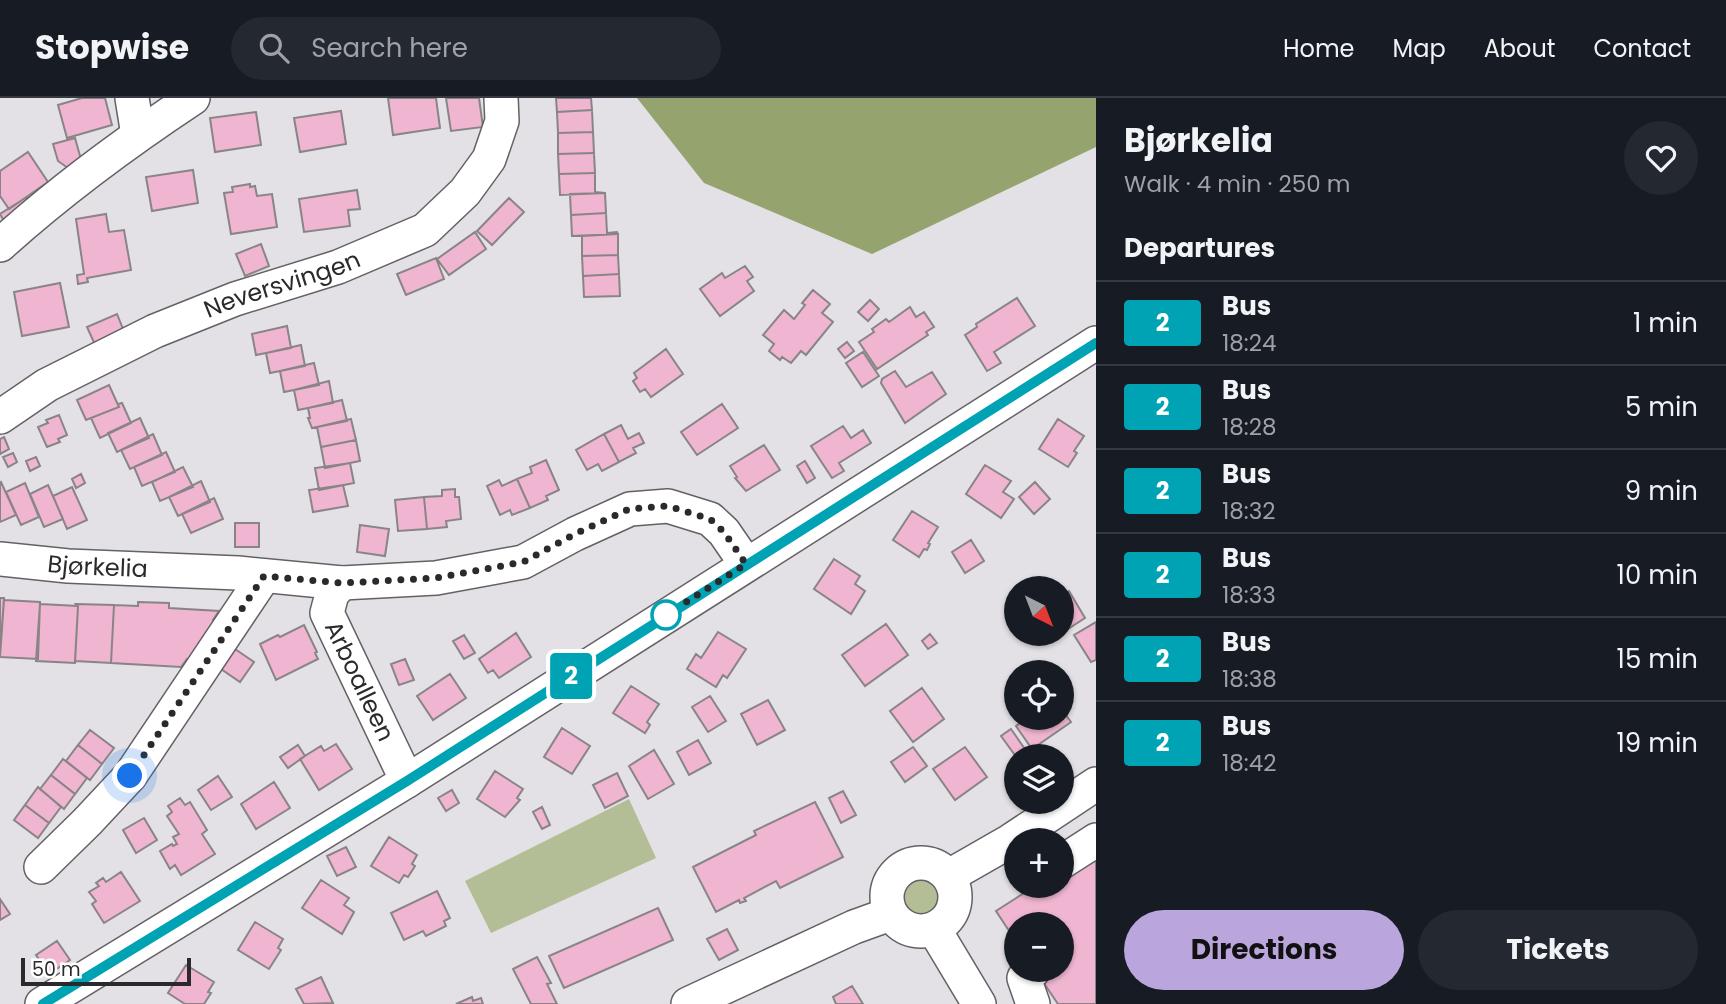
<!DOCTYPE html>
<html lang="en">
<head>
<meta charset="utf-8">
<style>
	:root { --surface:#171b24; --page:#242831; --text:#f1f3f6; --muted:#9ea1a6; --line:#363941; --accent:#baa5dd }
	body { margin:0; font-family:Poppins,sans-serif; background:var(--page); color:var(--text); height:100vh; display:flex; flex-direction:column; font-size:26px; white-space:nowrap }
	* { box-sizing:border-box; margin:0 }
	p { font-size:23px; color:var(--muted) }
	.icon { flex:none; width:38px; height:38px; fill:none; stroke:currentColor; stroke-width:2; stroke-linecap:round; stroke-linejoin:round }
	.map { position:relative; flex:1; overflow:hidden }
	.sheet { display:flex; flex-direction:column; background:var(--surface); width:630px }
	.sheet>* { flex:none }
	.badge { padding:0 14px; border-radius:5px; font-size:24px; line-height:46px }
	.needle { width:46px; rotate:138deg }
	.tools { position:absolute; left:1004px; top:478px; display:grid; gap:14px }
	.tools a { display:grid; place-items:center; width:70px; height:70px; border-radius:50%; background:var(--surface); box-shadow:0 2px 5px #0004; font-size:35px }
	.scale { position:absolute; left:21px; bottom:18px; width:170px; box-sizing:border-box; padding-left:7px; border:4px solid #2a292b; border-top:0; font-size:19px; line-height:24px; white-space:nowrap; color:#2a292b; -webkit-text-stroke:5px #fff; paint-order:stroke }
	.you { position:absolute; width:35px; height:35px; margin:-18px; border:5px solid #fff; border-radius:50%; background:#1a73e8; box-shadow:0 0 0 10px #1a73e833 }
	.map>.badge { position:absolute; translate:-50% -50%; box-shadow:0 0 0 4px #fff }
	h2 { padding:0 28px; font-size:26px; line-height:63px }
	.round { display:grid; place-items:center; flex:none; width:74px; height:74px; border-radius:37px; background:var(--page) }
	.head { display:flex; align-items:center; justify-content:space-between; height:119px; padding:0 28px }
	h1 { font-size:33px; font-weight:700; line-height:52px }
	.button { display:flex; gap:14px; margin-top:auto; padding:14px 28px }
	.button a { flex:1; height:80px; border-radius:42px; background:var(--accent); color:#111; font-size:28px; font-weight:700; line-height:80px; text-align:center }
	.button a+a { background:var(--page); color:var(--text) }
	ul { padding:0; list-style:none }
	li { display:flex; align-items:center; gap:21px; height:84px; padding:0 28px; border-top:2px solid var(--line) }
	li div { flex:1 }
	li b { display:block; font-size:26px }
	li em { font-style:normal }
	li .badge { min-width:77px; font-weight:700; text-align:center }
	header { display:flex; align-items:center; gap:42px; box-sizing:border-box; height:98px; padding:0 35px; background:var(--surface); border-bottom:2px solid var(--line) }
	header strong { font-size:33px }
	nav { display:flex; gap:38px; margin-inline-start:auto; font-size:24px }
	.search { width:490px; height:63px; background:var(--page); display:flex; align-items:center; gap:18px; box-sizing:border-box; padding:0 24px; border-radius:38px; color:var(--muted); font-size:26px }
	main { display:flex; flex:1; min-height:0 }
	.map>svg:first-child { display:block }
	.green { fill:#b3be96 }
	.forest { fill:#95a46f }
	.building { fill:#f0b6d1; stroke:#898486; stroke-width:2 }
	.lines { fill:none; stroke-linecap:round; stroke-linejoin:round }
	.minor-casing { stroke:#646165; stroke-width:36 }
	.minor { stroke:#fff; stroke-width:33 }
	.line-casing { stroke:#fff; stroke-width:16 }
	.line { stroke:#00a3b4; stroke-width:10 }
	.walk { stroke:#2a292b; stroke-width:7; stroke-dasharray:0 12.6 }
	.stop-dot { fill:#fff; stroke:#00a3b4; stroke-width:3.5 }
	.labels { text-anchor:middle; stroke-width:6; stroke-linejoin:round; paint-order:stroke }
	.street-label { font-size:24px; fill:#2a292b; stroke:#fff }
</style>
</head>
<body>
<header>
<strong>Stopwise</strong>
<div class="search"><svg class="icon" aria-label="search" viewBox="0 0 24 24"><circle cx="10" cy="10" r="6"/><path d="M15 15l6 6"/></svg>Search here</div>
<nav><a>Home</a><a>Map</a><a>About</a><a>Contact</a></nav>
</header>
<main>
<div class="map">
<svg width="1096" height="906" viewBox="0 0 1096 906">
	<rect width="100%" height="100%" fill="#e3e1e5"/>
	<path class="green" d="M629 701 656 760 491 835 465 783Z
		M899 799a22 22 0 1 1 44 0a22 22 0 1 1-44 0Z"/>
	<path class="forest" d="M637 0H1096V49L872 156 704 85Z"/>
	<path class="building" d="M82 0H105L112 27 67 40 58 7Z
		M388 0H436L440 30 393 37Z
		M446 0H479L483 29 451 33Z
		M556 0H591L592 12 557 14Z
		M592 12 593 34 558 35 557 14Z
		M341 13 346 46 300 54 294 20Z
		M256 14 261 47 215 54 210 20Z
		M593 34 594 55 558 56V35Z
		M75 40 82 65 68 70 58 63 53 46Z
		M28 54 48 84 9 111 0 98V73Z
		M594 55 595 75 559 76 558 56Z
		M193 72 198 105 152 113 146 79Z
		M595 75V94L605 95 560 97 559 76Z
		M250 86V89L255 88 257 98 272 96 277 129 231 136 224 95 233 94 232 89Z
		M357 92 360 111 348 112 350 128 304 134 299 101Z
		M605 95 606 115 571 117 570 96Z
		M27 99 33 108 7 129 0 116Z
		M509 100 524 114 492 147 477 133Z
		M606 115 607 135 617 134 618 136 572 138 571 117Z
		M106 116 109 134 124 132 131 172 87 180 88 184 78 186 77 177 84 176 76 121Z
		M475 134 486 151 449 177 437 161Z
		M618 136V157L582 158V138Z
		M261 146 269 168 245 178 236 156Z
		M618 157 619 176 583 178 582 158Z
		M436 160 444 181 406 197 397 176Z
		M745 168 753 179 747 183 754 193 720 218 700 191 722 175 725 180Z
		M619 176 620 198 584 199 583 178Z
		M60 185 69 229 22 238 14 194Z
		M813 192 830 206 822 215 833 224 806 257 801 253 791 265 782 259 780 262 769 253 774 246 763 237 784 212 794 221 805 207 802 205Z
		M1017 200 1035 228 994 254 1001 265 987 273 965 237 977 229 976 226Z
		M870 202 879 211 868 223 858 214Z
		M910 209 916 219 924 214 934 229 926 234 928 237 877 271 859 244 874 234 872 231 886 221 889 224Z
		M117 216 125 236 96 249 87 229Z
		M287 228 291 250 256 257 252 236Z
		M847 244 854 253 845 260 838 251Z
		M301 247 305 268 270 275 266 255Z
		M666 251 683 276 651 299 645 291 640 294 633 283 637 280 634 275Z
		M863 254 879 278 862 289 846 265Z
		M314 265 319 287 284 294 280 273Z
		M895 273 906 289 932 274 946 296 905 325 881 285 882 281Z
		M329 283 333 305 298 312 294 292Z
		M109 287 119 309 86 322 77 302Z
		M342 302 347 323 312 330 308 320H310L308 310Z
		M122 305 131 325 100 340 91 320 119 309 118 306Z
		M722 306 738 330 697 357 681 334Z
		M59 317 67 337 58 341 60 344 47 349 38 329 48 325 46 322Z
		M140 320 149 340 117 354 108 335Z
		M351 321 356 342 321 349 317 329Z
		M1058 321 1084 338 1074 353 1077 355 1068 369 1039 351Z
		M621 327 628 341 639 335 644 345 633 350 636 355 619 364 604 336Z
		M843 328 851 340 863 332 871 345 839 365 844 373 832 380 811 348Z
		M153 336 162 357 130 371 121 352Z
		M604 336 619 364 602 373 598 366 587 372 576 352Z
		M4 339 9 351 0 356V341Z
		M356 342 360 363 325 370 321 349Z
		M764 347 780 372 746 393 735 380 737 379 730 368Z
		M166 354 175 374 142 388 134 369Z
		M13 355 17 364 8 369 3 359Z
		M36 359 40 368 30 373 26 363Z
		M546 362 559 392 546 398 548 402 530 410 517 381 532 375 530 369Z
		M805 363 815 380 807 385 797 368Z
		M350 365 354 385 319 392 315 370Z
		M985 367 1011 383 1003 394 1014 401 1001 420 966 396Z
		M183 369 193 389 160 403 152 384Z
		M81 376 85 385 76 390 72 381Z
		M517 381 530 410 512 417 510 412 500 417 487 388 499 382 502 388Z
		M201 383 210 404 178 418 169 399Z
		M1 384 16 417 0 424V385Z
		M1035 384 1050 401 1034 416 1019 399Z
		M25 385 39 419 21 427 6 394Z
		M48 387 63 421 44 429 30 396Z
		M343 387 348 408 313 414 309 392Z
		M72 389 87 422 67 431 53 398Z
		M455 391V399H459L461 421 446 423 447 429 427 431 424 399 442 398V392Z
		M424 399 427 431 398 433 395 402Z
		M214 400 223 421 191 435 182 416Z
		M912 413 938 429 928 445 930 446 927 452 924 451 919 459 893 442Z
		M235 425H259V449H235Z
		M360 427 389 431 385 458 357 454Z
		M971 442 984 463 965 475 952 454Z
		M834 461 860 478 855 486 865 493 851 516 814 491Z
		M1069 493 1085 520 1062 535V497Z
		M0 500H4L0 557Z
		M4 502 40 504 38 561 0 559Z
		M138 504 169 505V510L219 513 213 522 217 525 192 564 187 561 181 569 111 565 114 507 138 508Z
		M40 506 78 508 75 565 36 563Z
		M76 506 114 507 111 565 75 563 78 508Z
		M1096 524V562L1091 564 1074 537Z
		M886 526 908 557 865 588 842 557Z
		M304 527 317 554 315 555 318 561 276 582 260 546 278 537 280 539Z
		M718 534 746 551 727 580 723 577 716 589 687 571 696 556 701 560Z
		M516 535 531 559 499 580 493 572 488 575 479 561Z
		M930 536 937 545 928 551 922 543Z
		M464 537 475 555 464 561 453 543Z
		M235 551 254 564 240 584 221 571Z
		M405 561 414 582 399 587 391 566Z
		M450 576 466 600 433 622 417 598Z
		M631 588 659 606 647 624 650 627 645 635 613 615Z
		M922 590 944 621 913 644 890 613Z
		M710 598 726 623 708 634 692 609Z
		M768 602 785 632 757 647 741 616Z
		M1062 612 1071 624 1032 651 1016 628 1027 620H1062Z
		M562 630 590 648 572 676 544 659Z
		M1011 631 1027 654 1017 658V660L1001 638Z
		M90 632 114 650 102 666 78 647Z
		M698 642 711 665 689 677 677 654Z
		M336 646 352 671 319 692 300 661 321 648 324 653Z
		M78 647 102 666 90 682 66 663Z
		M298 647 305 658 288 670 280 659Z
		M913 649 927 668 905 684 891 664Z
		M965 649 987 679 955 702 933 671Z
		M654 652 674 686 648 701 629 668Z
		M63 661 87 680 75 696 51 677Z
		M495 673 523 691 517 700 520 702 505 719 477 701Z
		M617 675 628 698 605 710 593 687Z
		M51 677 75 696 64 711 40 691Z
		M218 678 232 699 211 712 198 692Z
		M274 684 290 710 256 731 241 706Z
		M38 689 61 709 49 725 25 707Z
		M452 692 459 705 446 713 438 700Z
		M843 693 856 717 841 725 829 700Z
		M180 700 185 707 190 704 207 732 202 736 215 756 181 777 175 767 170 771 160 753 172 746 173 748 177 746 173 739 179 736 167 718 172 714 168 708Z
		M815 704 843 759 780 790 776 783 744 800 746 803 740 805 739 802 716 814 693 769 756 737 754 733Z
		M25 707 49 725 38 740 14 722Z
		M542 709 550 727 542 731 533 714Z
		M144 720 157 742 136 755 123 732Z
		M389 739 417 757 412 766 415 768 408 779 404 777 399 785 371 768Z
		M346 749 356 769 337 778 327 758Z
		M1096 755V906H1058L1035 872H1062V826H1017V845L996 813 1035 788H1062V777Z
		M121 774 140 803 104 825 92 806 96 803 89 794 99 788 96 785 103 780 106 784Z
		M321 782 349 800 344 807 354 814 342 836 302 810Z
		M437 793 450 820 444 823 446 828 426 838 423 833 404 842 391 815Z
		M0 801 10 816 0 822Z
		M658 810 673 842 564 890 549 858Z
		M255 824 283 841 278 850 281 852 269 871 238 852Z
		M727 831 738 852 719 862 707 841Z
		M57 843 70 862 49 876 36 857Z
		M537 859 551 885 547 886 557 906H531L513 871Z
		M186 867 214 884 208 894 211 895 204 906H185L168 895Z
		M321 879 333 905 304 906 296 891Z
		M852 888 863 906H836L833 899Z
		M472 899 473 903 481 900 483 906H456Z"/>
	<g class="lines">
		<g class="minor-casing">
			<g id="minor">
				<path d="M132 0 138 37"/>
				<path d="M0 147C60 93 125 45 193 0"/>
				<path id="s1" d="M0 319 47 287 155 233 235 201 338 169 425 132 465 94 489 61 502 23 501 0"/>
				<path id="s2" d="M0 461 68 468 238 475 342 485 436 480 523 464 575 436 630 411 668 408 710 421 724 434 746 466"/>
				<path id="s3" d="M342 485 332 496 327 515 407 683"/>
				<path d="M1062 764 1096 742"/>
				<circle cx="921" cy="799" r="34"/>
				<path d="M41 769 87 724 130 678 264 478"/>
				<path d="M949 778 1010 743 1096 686"/>
				<path d="M934 831 979 906"/>
				<path d="M1033 873 1024 880 1033 906"/>
				<path d="M42 906 407 683 1096 245"/>
				<path d="M688 906 854 829 890 816"/>
			</g>
		</g>
		<use href="#minor" class="minor"/>
	</g>
	<g class="lines">
		<g class="line-casing">
			<path id="line" d="M43 906 407 683 1096 245"/>
		</g>
		<use href="#line" class="line"/>
		<path class="walk" d="M130 678 264 478 342 485 436 480 523 464 575 436 629 411 668 408 710 421 724 434 746 466 666 517"/>
	</g>
	<circle class="stop-dot" cx="666" cy="517" r="14"/>
	<g class="labels">
		<g class="street-label">
			<text dy="8" stroke="none"><textPath href="#s1" startOffset="313">Neversvingen</textPath></text>
			<text dy="8" stroke="none"><textPath href="#s2" startOffset="98">Bjørkelia</textPath></text>
			<text dy="8" stroke="none"><textPath href="#s3" startOffset="110">Arboalleen</textPath></text>
		</g>
	</g>
</svg>
<div class="tools">
<a><svg class="needle" viewBox="-14 -14 28 28"><path d="M0-13l5 13h-10z" fill="#e53935"/><path d="M0 13l5-13h-10z" fill="#9ea1a6"/></svg></a>
<a><svg class="icon" aria-label="locate" viewBox="0 0 24 24"><circle cx="12" cy="12" r="6"/><path d="M12 2v4M12 18v4M2 12h4M18 12h4"/></svg></a>
<a><svg class="icon" aria-label="layers" viewBox="0 0 24 24"><path d="M12 4l9 5-9 5-9-5zM3 14l9 5 9-5"/></svg></a>
<a>+</a>
<a>−</a>
</div>
<div class="scale">50 m</div>
<div class="you" style="left:130px;top:678px"></div>
<b class="badge" style="left:571px;top:578px;background:#00a3b4;color:#fff">2</b>
</div>
<section class="sheet">
<div class="head"><div><h1>Bjørkelia</h1><p>Walk · 4 min · 250 m</p></div><a class="round"><svg class="icon" aria-label="heart" viewBox="0 0 24 24"><path d="M12 20l-8-8c-3-5 5-10 8-4 3-6 11-1 8 4z"/></svg></a></div>
<h2>Departures</h2>
<ul>
<li><span class="badge" style="background:#00a3b4;color:#fff">2</span><div><b>Bus</b><p>18:24</p></div><em>1 min</em></li>
<li><span class="badge" style="background:#00a3b4;color:#fff">2</span><div><b>Bus</b><p>18:28</p></div><em>5 min</em></li>
<li><span class="badge" style="background:#00a3b4;color:#fff">2</span><div><b>Bus</b><p>18:32</p></div><em>9 min</em></li>
<li><span class="badge" style="background:#00a3b4;color:#fff">2</span><div><b>Bus</b><p>18:33</p></div><em>10 min</em></li>
<li><span class="badge" style="background:#00a3b4;color:#fff">2</span><div><b>Bus</b><p>18:38</p></div><em>15 min</em></li>
<li><span class="badge" style="background:#00a3b4;color:#fff">2</span><div><b>Bus</b><p>18:42</p></div><em>19 min</em></li>
</ul>
<div class="button"><a>Directions</a><a>Tickets</a></div>
</section>
</main>
</body>
</html>
